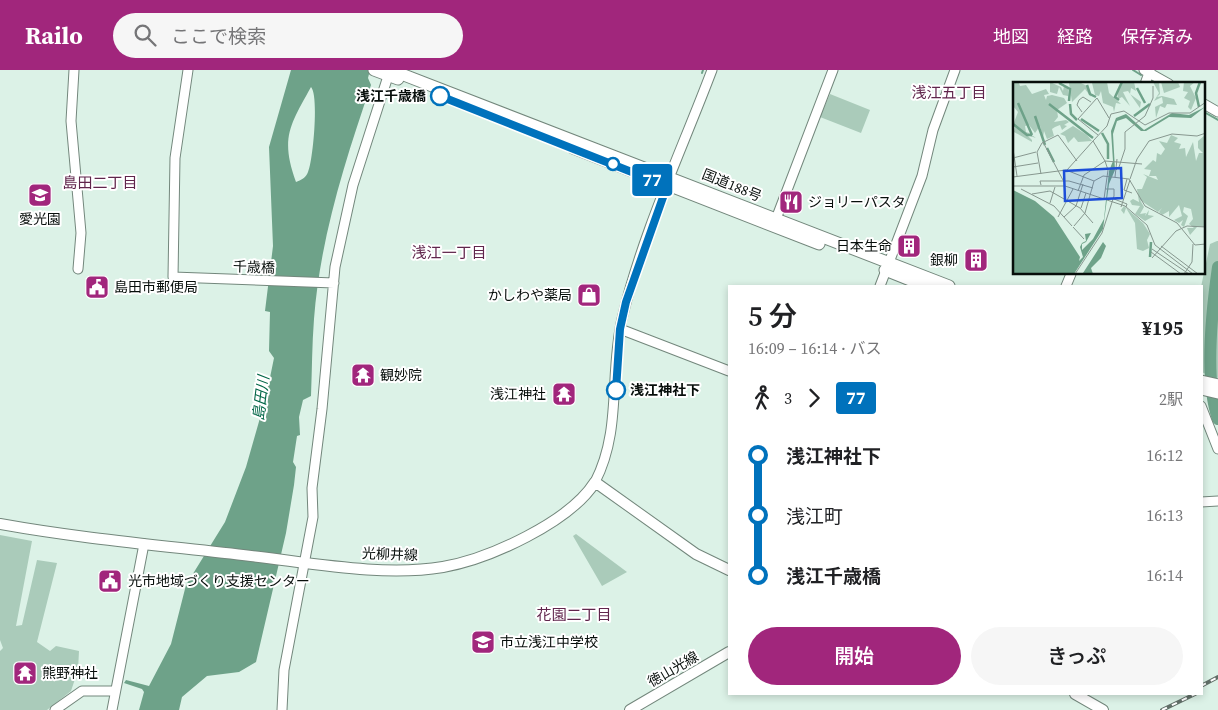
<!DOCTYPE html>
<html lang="ja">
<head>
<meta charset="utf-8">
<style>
	:root { --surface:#fff; --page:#f6f6f6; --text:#202124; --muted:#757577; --accent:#a1267c }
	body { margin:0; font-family:"Source Serif 4","Noto Sans JP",serif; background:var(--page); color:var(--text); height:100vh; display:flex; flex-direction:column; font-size:19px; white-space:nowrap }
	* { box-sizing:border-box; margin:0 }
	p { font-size:16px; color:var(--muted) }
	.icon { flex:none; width:28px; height:28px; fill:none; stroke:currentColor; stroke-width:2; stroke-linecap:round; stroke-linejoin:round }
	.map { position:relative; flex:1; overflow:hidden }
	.drawer { position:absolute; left:728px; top:215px; width:475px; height:410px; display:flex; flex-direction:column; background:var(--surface); border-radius:0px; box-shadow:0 2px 8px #0003 }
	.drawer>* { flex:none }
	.badge { padding:0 10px; border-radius:4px; font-size:18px; line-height:32px }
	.map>.badge { position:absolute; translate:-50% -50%; box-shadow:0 0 0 2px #fff }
	.legs { display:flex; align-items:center; gap:8px; height:55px; padding:0 20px; font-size:16px }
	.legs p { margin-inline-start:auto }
	.headline { display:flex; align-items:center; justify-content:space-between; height:85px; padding:0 20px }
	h1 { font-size:28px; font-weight:600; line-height:38px }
	.button { display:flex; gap:10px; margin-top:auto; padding:10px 20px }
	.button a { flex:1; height:58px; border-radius:30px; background:var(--accent); color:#fff; font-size:20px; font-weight:600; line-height:58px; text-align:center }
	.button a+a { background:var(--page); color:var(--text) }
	ul { padding:0 20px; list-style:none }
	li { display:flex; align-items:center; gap:18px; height:60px; font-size:19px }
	li i { display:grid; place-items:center; width:8px; height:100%; margin:0 6px; background:currentColor }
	li i::after { content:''; width:12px; height:12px; margin:-6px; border:4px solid; border-radius:50%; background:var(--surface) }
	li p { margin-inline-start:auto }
	li:first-child i { background:linear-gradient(#0000 50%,currentColor 0) }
	li:last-child i { background:linear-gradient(currentColor 50%,#0000 0) }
	header { display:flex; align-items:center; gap:30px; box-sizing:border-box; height:70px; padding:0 25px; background:var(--accent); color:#fff }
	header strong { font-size:24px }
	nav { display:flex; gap:28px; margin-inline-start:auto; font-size:18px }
	.search { width:350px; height:45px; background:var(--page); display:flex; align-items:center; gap:12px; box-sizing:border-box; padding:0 18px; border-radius:28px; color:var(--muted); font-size:19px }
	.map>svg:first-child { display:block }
	.green { fill:#aacbba }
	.water { fill:#6ea289; fill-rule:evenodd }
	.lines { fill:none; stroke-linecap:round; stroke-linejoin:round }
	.stream { stroke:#6ea289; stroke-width:2 }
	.river { stroke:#6ea289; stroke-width:12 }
	.secondary-casing { stroke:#73877c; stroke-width:11 }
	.primary-casing { stroke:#73877c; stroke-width:12 }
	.highway-casing { stroke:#73877c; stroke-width:13 }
	.secondary { stroke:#fff; stroke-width:9 }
	.primary { stroke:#fff; stroke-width:10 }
	.highway { stroke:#fff; stroke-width:11 }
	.rail-casing { stroke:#616f68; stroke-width:4 }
	.rail { stroke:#fff; stroke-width:2; stroke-dasharray:5.5; stroke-linecap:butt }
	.line-1-casing { stroke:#fff; stroke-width:11 }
	.line-1 { stroke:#0072bc; stroke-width:8 }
	.stop-1-dot { fill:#fff; stroke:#0072bc; stroke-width:2.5 }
	.labels { text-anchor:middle; stroke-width:4; stroke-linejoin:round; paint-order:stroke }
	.stop-label { font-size:14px; font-weight:bold; fill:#070e0b; stroke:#fff; text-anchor:end }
	.street-label { font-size:14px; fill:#070e0b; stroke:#fff }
	.poi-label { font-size:14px; fill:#070e0b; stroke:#fff; text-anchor:start }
	.neighbourhood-label { font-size:15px; fill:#60254c; stroke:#fff }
	.water-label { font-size:15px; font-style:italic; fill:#006646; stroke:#fff }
	.inset-river { fill:none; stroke:#6ea289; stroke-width:2.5 }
	.inset-road { fill:none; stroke:#87978f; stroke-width:1 }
	.view { fill:#1d4ed8; fill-opacity:0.15; stroke:#1d4ed8; stroke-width:2.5 }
	.inset-edge { fill:none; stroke:#070e0b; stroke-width:2.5 }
</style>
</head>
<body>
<header>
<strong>Railo</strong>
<div class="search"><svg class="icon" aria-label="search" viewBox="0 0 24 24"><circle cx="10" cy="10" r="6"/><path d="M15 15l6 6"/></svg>ここで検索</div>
<nav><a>地図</a><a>経路</a><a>保存済み</a></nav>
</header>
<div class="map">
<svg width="1218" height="640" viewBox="0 0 1218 640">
	<rect width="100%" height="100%" fill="#dcf2e7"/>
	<path class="green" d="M830 24 870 40 861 63 820 47Z
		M1217 171H1218V308L1201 302V217L1210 174Z
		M576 464 627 502 602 516 573 466Z
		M0 465 32 471 16 556 22 555 37 490 57 493 37 572 50 581 56 576 79 581 78 600 71 621 47 640H0V581L3 578 0 570Z"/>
	<path class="water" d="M291 0H370L368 8 371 15C345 91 320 169 314 249 312 274 312 300 311 326L303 330 299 347 300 365 297 366 293 392 296 397 294 415 286 463 256 592 239 602 207 606 182 627 179 640H139L144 622 142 619 124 613 126 610 149 616 171 574 186 515 225 452 246 397 266 327 274 288 269 281 270 242 265 241 273 176 269 77ZM311 17C319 25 313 91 308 102 306 108 301 110 296 112 280 68 290 55 311 17Z"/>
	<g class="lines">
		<path class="stream" d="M1133 0 1141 5
			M702 3 703 0
			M1153 12 1156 14
			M1204 42 1218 50"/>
		<path class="river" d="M1218 197C1212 239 1204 309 1218 349"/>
		<g class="secondary-casing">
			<path id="secondary" d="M74 0 71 51 81 163 78 199
				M188 0 175 88 173 207 334 213
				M1144 0 1169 14
				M1145 14 1150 0
				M1204 34 1218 42
				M776 149 833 0
				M880 216 922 106 933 60 955 0
				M1066 216 1071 204
				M620 259 729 301
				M1201 336 1218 379
				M595 412C622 360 609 304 622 249 642 164 681 82 712 0
				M1201 432 1218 431
				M55 640 82 621H115
				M112 640 144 474
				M282 640 284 600 313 447 312 418 322 339 335 197 353 115 390 0"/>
		</g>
		<g class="primary-casing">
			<path id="primary" d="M0 454C83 469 167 476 251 486 312 493 383 507 443 497 489 489 570 452 595 412L696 484 729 500
				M1075 624 1103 640
				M630 640 729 582"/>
		</g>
		<g class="highway-casing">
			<path id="highway" d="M374 0 398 9
				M391 0 949 216
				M573 78 819 174
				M885 200 925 216
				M1201 311 1218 315
				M1201 319 1218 323"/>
		</g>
		<use href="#secondary" class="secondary"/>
		<use href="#primary" class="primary"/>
		<use href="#highway" class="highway"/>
		<g class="rail-casing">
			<path id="rail" d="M1201 616 1218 607
				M1162 640 1195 624"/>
		</g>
		<use href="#rail" class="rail"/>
	</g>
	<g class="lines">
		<g class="line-1-casing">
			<path id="line-1" d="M440 26 667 116 626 232 620 259 616 320"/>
		</g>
		<use href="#line-1" class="line-1"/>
	</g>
	<defs>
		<g id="school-square" transform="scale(1.25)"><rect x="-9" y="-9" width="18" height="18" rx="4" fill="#a1267c" stroke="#fff"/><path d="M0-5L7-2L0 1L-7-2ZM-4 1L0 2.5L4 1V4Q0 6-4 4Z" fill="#fff"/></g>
		<g id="restaurant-square" transform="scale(1.25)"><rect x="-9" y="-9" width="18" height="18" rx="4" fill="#a1267c" stroke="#fff"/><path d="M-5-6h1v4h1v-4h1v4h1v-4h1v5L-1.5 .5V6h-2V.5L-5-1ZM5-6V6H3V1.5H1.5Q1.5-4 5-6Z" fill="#fff"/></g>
		<g id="building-square" transform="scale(1.25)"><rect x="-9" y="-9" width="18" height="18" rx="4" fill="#a1267c" stroke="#fff"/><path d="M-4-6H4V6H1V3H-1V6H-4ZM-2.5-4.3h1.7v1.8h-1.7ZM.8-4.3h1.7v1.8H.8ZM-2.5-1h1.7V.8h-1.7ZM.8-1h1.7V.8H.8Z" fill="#fff"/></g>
		<g id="civic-square" transform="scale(1.25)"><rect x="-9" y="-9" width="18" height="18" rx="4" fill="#a1267c" stroke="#fff"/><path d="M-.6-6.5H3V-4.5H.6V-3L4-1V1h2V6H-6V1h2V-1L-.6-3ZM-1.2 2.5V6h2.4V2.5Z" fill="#fff"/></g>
		<g id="shop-square" transform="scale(1.25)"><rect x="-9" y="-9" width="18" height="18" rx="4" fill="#a1267c" stroke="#fff"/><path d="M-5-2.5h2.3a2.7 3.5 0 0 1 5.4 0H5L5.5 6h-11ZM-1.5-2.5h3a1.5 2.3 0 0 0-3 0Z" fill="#fff"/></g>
		<g id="temple-square" transform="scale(1.25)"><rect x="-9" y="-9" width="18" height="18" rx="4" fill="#a1267c" stroke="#fff"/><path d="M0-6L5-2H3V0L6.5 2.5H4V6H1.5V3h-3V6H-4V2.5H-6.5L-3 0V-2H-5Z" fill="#fff"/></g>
	</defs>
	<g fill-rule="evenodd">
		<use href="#school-square" x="40" y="125"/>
		<use href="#restaurant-square" x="791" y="132"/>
		<use href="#building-square" x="909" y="176"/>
		<use href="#building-square" x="976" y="190"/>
		<use href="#civic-square" x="97" y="217"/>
		<use href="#shop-square" x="589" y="225"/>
		<use href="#temple-square" x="363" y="305"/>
		<use href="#temple-square" x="564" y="324"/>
		<use href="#civic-square" x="110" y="511"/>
		<use href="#school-square" x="483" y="572"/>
		<use href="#temple-square" x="25" y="603"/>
	</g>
	<g class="stop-1-dot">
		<circle cx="440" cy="26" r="9"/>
		<circle cx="613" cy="94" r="6"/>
		<circle cx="616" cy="320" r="9"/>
	</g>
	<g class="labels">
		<g class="stop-label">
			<text x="426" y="31">浅江千歳橋</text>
			<text x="630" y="325" text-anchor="start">浅江神社下</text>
		</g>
		<g class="street-label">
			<text transform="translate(732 115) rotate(22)" y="5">国道188号</text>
			<text transform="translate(254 197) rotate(2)" y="5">千歳橋</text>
			<text transform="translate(390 484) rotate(2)" y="5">光柳井線</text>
			<text transform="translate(673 599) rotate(-30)" y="5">徳山光線</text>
		</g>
		<g class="poi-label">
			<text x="808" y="137">ジョリーパスタ</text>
			<text x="40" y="154" text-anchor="middle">愛光園</text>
			<text x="892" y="181" text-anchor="end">日本生命</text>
			<text x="958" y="195" text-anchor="end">銀柳</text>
			<text x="114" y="222">島田市郵便局</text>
			<text x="572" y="230" text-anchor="end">かしわや薬局</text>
			<text x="380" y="310">観妙院</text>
			<text x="546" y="329" text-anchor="end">浅江神社</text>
			<text x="128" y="516">光市地域づくり支援センター</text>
			<text x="500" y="577">市立浅江中学校</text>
			<text x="42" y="608">熊野神社</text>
		</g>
		<g class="neighbourhood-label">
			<text x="949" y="28">浅江五丁目</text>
			<text x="100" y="118">島田二丁目</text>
			<text x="449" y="188">浅江一丁目</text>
			<text x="574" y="550">花園二丁目</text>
		</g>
		<g class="water-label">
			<text transform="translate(261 328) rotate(-83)" y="5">島田川</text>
		</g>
	</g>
	<g transform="translate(1013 12)">
		<rect width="192" height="192" fill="#dcf2e7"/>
		<path d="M0 0H11L6 1 7 4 13 3 19 12 33 7 36 12 31 13 33 18 34 14 39 13 51 16 54 21 44 28 45 35 41 40 53 38 56 40 51 43 54 44 49 48 47 43 42 45 39 47 41 54 34 57 31 49 30 56 27 44 22 51 16 43 12 44 13 50 16 51 23 56 14 53 19 58V60L1 50 2 45 8 48 0 43 5 30 0 24ZM37 0 48 5 50 9 51 4 46 0 48 1 55 6V14L50 13 46 5 44 12 37 10ZM66 0 74 4 78 15 72 7 59 20 56 1ZM94 0 96 11 108 22 103 21 101 30 100 25 90 21 88 9 86 14 82 13 79 1ZM110 0H121L123 9 118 6 117 12 128 20 127 26 115 9 110 10 117 24 109 15 105 17 104 9ZM140 0H146L147 12 144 15 149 14 161 17 164 23 154 22 152 26 147 24 143 36 142 25 150 21 149 15 141 19 146 11ZM148 0H165L167 5 151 11ZM171 0H182L177 4 183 16 178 28 175 25 177 19 171 16 175 10 170 9ZM60 44 74 53 79 59 65 60 61 55 55 61 52 54 47 52ZM158 53 165 56 161 60 168 62 166 67 172 66 173 75 180 60 183 79 186 71H190L185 66V59L192 53V145H184L177 153 174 146H181L176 142 180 137 178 127 171 125 170 130 175 134 171 145 168 143 170 138 166 141 161 138 169 134 166 123 156 135V129L149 133 146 130 149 126 145 130 127 118 131 125 127 132 133 131 132 134 136 128 135 133 141 134 132 139 122 132 127 124 119 123 117 119 120 117 126 120 124 107H129L134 95 130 92 145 98 143 94H136L138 88 131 87 140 78 143 80 144 71 148 73 152 67 146 59 154 61ZM111 124 130 141 137 152 134 158 136 166 130 169 124 167 122 141 113 126 111 132 108 128Z" fill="#aacbba"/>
		<path d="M192 25 178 36 156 35 133 49H128L113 36 104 39 100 52 102 88 96 102 90 147 61 192H0V108L22 119 41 135 67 175 66 179 70 175 67 165 69 161 73 159 72 152 78 151 73 160 69 162V168L80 157 91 137 96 89 100 79 98 49 103 36 113 32 131 48 159 31 176 33ZM90 160 93 164 88 176 78 186 80 192H65L70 191Z" fill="#6ea289"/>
		<path class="inset-river" d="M46 1 57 7 56 19M74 3 77 12 83 15M124 6 132 21M106 18 102 15 109 0M5 21 19 53M36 22 80 56M57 22 58 32 64 38M186 25 183 11 187 0M22 34 32 63M121 34 137 22M68 37 86 49M0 42 14 53H19M89 51 95 62V77M34 66 41 80M137 175 138 160"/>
		<path class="inset-road" d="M69 30 64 23 66 18 70 15 78 20M85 53 65 37 84 16 96 36M30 60 51 100M0 67 4 94M0 76 23 70M0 85 25 81M54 88 80 59M103 88 106 85 112 67V50L132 34 140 16V4M28 92 24 70 29 61 45 53 64 79M0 95 53 88 81 99 90 94 116 97 132 124 164 141 182 163 193 162M102 95 104 77M114 97 111 108 119 111M117 97 124 77 136 59 159 52 184 54 193 51M28 103 27 99H56L80 106M0 104H52L112 124 134 143 142 163 180 192M8 107 41 124 59 144M65 109 71 93 92 79 80 59 94 44 98 32 111 29 132 43 156 31H177L193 20M19 112 37 109 67 126 80 141M91 117 95 88 92 79 129 82M101 117 114 122 113 125M37 121 42 105M108 125 117 98M68 126 73 111M45 135 60 107M51 135 63 124 70 102M61 144 72 131 81 99M60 145 71 157M148 164 185 192M139 167 176 192M138 170 168 192M139 176 163 149 174 144 193 145M62 192 89 151 101 114V107H93M171 192 179 180 180 162"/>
		<path class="view" d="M108 86 109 116 52 119 51 89Z"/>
		<rect width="192" height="192" class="inset-edge"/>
	</g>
</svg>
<b class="badge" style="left:652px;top:110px;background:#0072bc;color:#fff">77</b>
<section class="drawer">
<div class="headline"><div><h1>5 分</h1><p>16:09 – 16:14 · バス</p></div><b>¥195</b></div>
<div class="legs"><svg class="icon" aria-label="walk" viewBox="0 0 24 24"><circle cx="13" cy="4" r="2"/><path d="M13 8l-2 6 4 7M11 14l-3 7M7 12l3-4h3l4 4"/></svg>3<svg class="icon" aria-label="forward" viewBox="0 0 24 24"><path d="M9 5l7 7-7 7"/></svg><b class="badge" style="background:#0072bc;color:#fff">77</b><p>2駅</p></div>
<ul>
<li><i style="color:#0072bc"></i><b>浅江神社下</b><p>16:12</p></li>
<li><i style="color:#0072bc"></i><span>浅江町</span><p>16:13</p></li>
<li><i style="color:#0072bc"></i><b>浅江千歳橋</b><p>16:14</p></li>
</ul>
<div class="button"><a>開始</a><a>きっぷ</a></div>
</section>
</div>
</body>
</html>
